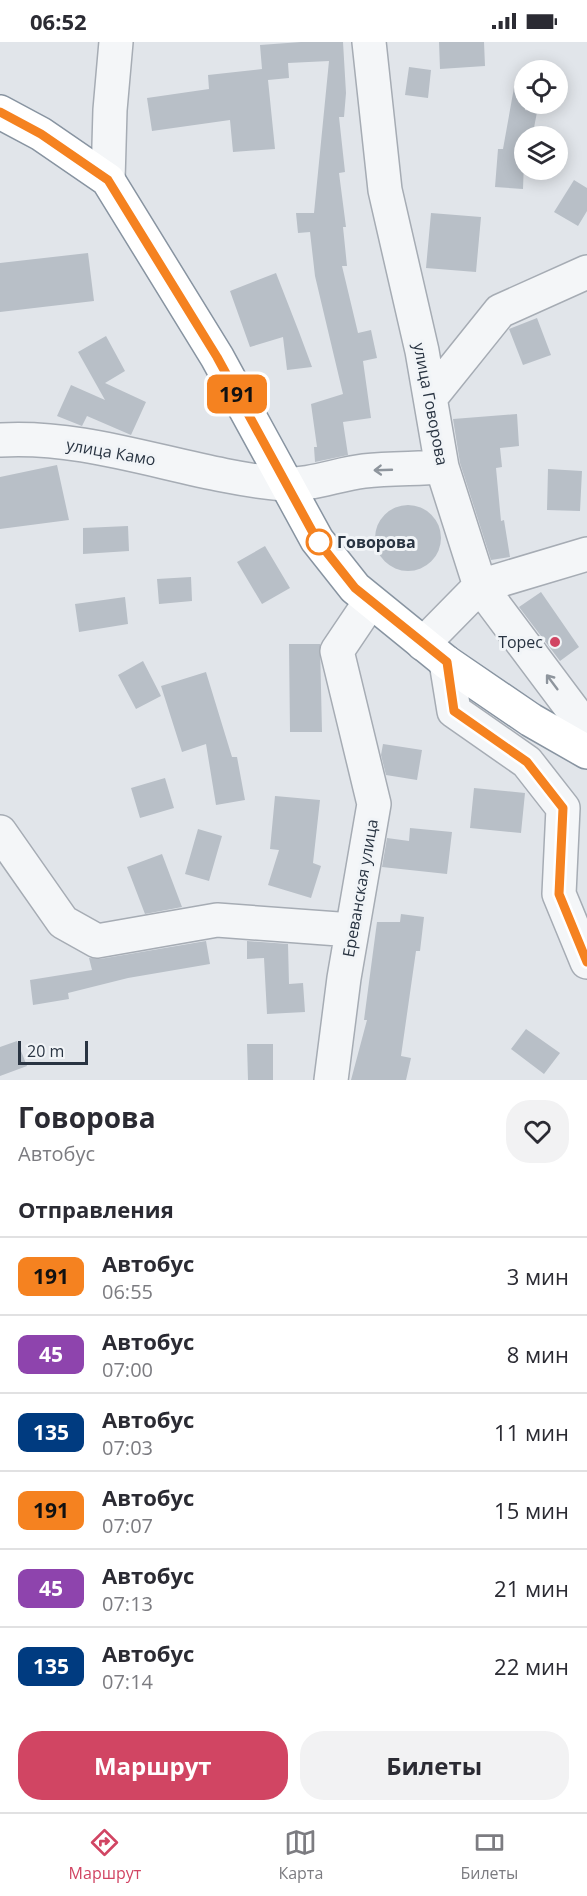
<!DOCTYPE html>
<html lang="ru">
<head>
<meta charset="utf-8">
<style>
	:root { --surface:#fff; --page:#f2f2f3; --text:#2b2b33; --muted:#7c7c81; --line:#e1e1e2; --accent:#d14563 }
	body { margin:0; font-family:"Open Sans",sans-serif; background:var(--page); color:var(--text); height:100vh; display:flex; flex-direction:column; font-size:22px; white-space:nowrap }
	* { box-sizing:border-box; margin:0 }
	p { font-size:20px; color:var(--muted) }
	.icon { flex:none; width:33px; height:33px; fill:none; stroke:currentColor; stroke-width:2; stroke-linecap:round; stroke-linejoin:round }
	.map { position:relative; height:1038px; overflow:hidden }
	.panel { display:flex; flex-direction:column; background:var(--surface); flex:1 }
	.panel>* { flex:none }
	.badge { padding:0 12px; border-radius:9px; font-size:21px; line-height:39px }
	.fabs { position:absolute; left:514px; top:18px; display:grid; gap:12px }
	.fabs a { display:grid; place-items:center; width:54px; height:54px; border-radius:50%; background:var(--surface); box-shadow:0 3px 15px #0003; font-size:30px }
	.scale { position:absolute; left:18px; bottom:15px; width:70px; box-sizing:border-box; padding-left:6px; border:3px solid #293442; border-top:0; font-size:16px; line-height:21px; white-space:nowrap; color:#293442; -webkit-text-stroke:4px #f1f4f7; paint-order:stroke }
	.map>.badge { position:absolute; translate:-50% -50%; box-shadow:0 0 0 3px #fff }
	h2 { padding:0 18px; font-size:22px; line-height:54px }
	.round { display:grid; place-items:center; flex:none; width:63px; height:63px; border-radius:24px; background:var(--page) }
	.summary { display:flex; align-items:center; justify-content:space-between; height:102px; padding:0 18px }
	h1 { font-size:28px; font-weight:700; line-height:45px }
	.button { display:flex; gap:12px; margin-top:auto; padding:12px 18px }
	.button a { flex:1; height:69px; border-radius:24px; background:var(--accent); color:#fff; font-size:24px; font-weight:700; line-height:69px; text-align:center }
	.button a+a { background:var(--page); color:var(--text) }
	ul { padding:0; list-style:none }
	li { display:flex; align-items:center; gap:18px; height:78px; padding:0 18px; border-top:2px solid var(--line) }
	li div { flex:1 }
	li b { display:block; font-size:22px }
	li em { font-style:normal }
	li .badge { min-width:66px; font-weight:700; text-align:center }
	.status { display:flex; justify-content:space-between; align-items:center; height:42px; padding:0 30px; background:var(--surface); direction:ltr }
	.status svg { height:16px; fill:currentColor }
	.tabs { display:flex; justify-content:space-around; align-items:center; height:84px; border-top:2px solid var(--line); background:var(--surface); font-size:16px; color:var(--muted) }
	.tabs a { display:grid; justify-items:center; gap:3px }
	.tabs .active { color:var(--accent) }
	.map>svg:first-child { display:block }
	.building { fill:#b8bfc7 }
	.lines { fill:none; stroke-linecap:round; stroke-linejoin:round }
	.minor-casing { stroke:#a6acb4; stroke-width:36 }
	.highway-casing { stroke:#8894a1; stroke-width:36 }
	.minor { stroke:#f4f6f8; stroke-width:33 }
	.highway { stroke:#fff; stroke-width:33 }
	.oneway { stroke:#8e959d }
	.line-casing { stroke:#fff; stroke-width:14 }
	.line { stroke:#f58220; stroke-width:9 }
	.stop-dot { fill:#fff; stroke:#f58220; stroke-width:3 }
	.poi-dot { fill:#d14563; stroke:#f1f4f7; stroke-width:2 }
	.labels { text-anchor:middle; stroke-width:6; stroke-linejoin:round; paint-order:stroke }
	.street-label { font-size:16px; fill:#293442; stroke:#f1f4f7 }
	.stop-label { font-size:16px; font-weight:bold; fill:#293442; stroke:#f1f4f7; text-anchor:start }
	.poi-label { font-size:16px; fill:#293442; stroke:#f1f4f7; text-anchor:end }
</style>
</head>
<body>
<div class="status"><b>06:52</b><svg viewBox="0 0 49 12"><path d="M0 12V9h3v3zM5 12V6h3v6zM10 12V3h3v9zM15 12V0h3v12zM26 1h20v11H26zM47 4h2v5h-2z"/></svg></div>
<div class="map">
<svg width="587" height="1038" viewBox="0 0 587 1038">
	<rect width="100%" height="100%" fill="#e1e5ea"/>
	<path class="building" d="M301 0H343L346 51 344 75H339L345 130 339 131 346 185H343L347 224H342L358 291 371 288 377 316 363 319 371 376 343 380 348 413 315 420 314 405H317L311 362 343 352 315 234 310 190 298 191 296 171H314L329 19 288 21 289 36 268 38 275 107 233 110 230 78 152 89 147 56 209 47 208 33 262 27 260 3Z
		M439 0H484L485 24 440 27Z
		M409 25 431 28 428 56 405 53Z
		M515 40H525V68L537 70 533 91 525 90 523 147 495 145 498 107H503Z
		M574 138 587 146V169L578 184 554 170Z
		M431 171 481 175 476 230 426 226Z
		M88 211 94 259 0 270V221Z
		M276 231 299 290 312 325 287 328 283 295 250 305 230 249Z
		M537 276 551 313 523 323 509 287Z
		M106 294 125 329 105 341 146 360 131 393 87 374 82 384 57 374 71 343 105 358 78 310Z
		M517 372 519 404 500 406 502 425 496 426 501 479 504 478 510 515 491 518 460 421 453 377Z
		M57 423 69 478 0 487V435Z
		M548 427 582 429 580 469 547 468Z
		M375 496a33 33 0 1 1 66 0a33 33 0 1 1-66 0Z
		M128 484 129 509 83 512V486Z
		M265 504 290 546 262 562 237 520Z
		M191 535 192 559 159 562 157 537Z
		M541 550 579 605 560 619 519 565Z
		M125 555 128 582 79 590 75 562Z
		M289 602H320L322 690H290Z
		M143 619 161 654 136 667 118 633Z
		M206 630 232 715H237L245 758 216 763 206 702 182 710 161 644Z
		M383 702 422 708 417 738 386 733 381 713Z
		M165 736 174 766 140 776 131 746Z
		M474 746 525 751 521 791 470 786Z
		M275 754 320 758 313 821 321 824 311 856 268 843 279 808 270 807Z
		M410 786 452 790 447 832 382 825 387 796 409 799Z
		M198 787 222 794 209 839 185 832Z
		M162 812 182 865 145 872 127 825Z
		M401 872 424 875 420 909H416L401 1014 411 1016 406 1038H351L367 978H364L377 880H400Z
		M206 899 210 922 128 936 68 951 69 957 33 963 30 938 92 928 89 916 100 917Z
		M247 899 288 902 289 942 303 941 305 970 267 972 264 916 247 917Z
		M526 987 560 1011 544 1032 511 1007Z
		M17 999 27 1024 0 1034V1005Z
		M247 1002H273V1038H248Z"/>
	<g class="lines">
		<g class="minor-casing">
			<path id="minor" d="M369 0 385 148 422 309 442 425 480 544 587 687
				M108 138 110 68 116 0
				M431 355 500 269 587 230
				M0 398C94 392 189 434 283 442 309 444 338 432 364 429 390 426 416 427 442 425
				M423 602 480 544 587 512
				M446 620 454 669 527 720 563 766 559 852 587 920
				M0 790 63 880 97 899 217 878 352 888
				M331 1038 344 936 374 762 337 609 370 560"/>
		</g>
		<g class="highway-casing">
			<path id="highway" d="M0 70 41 92 108 138 217 315 317 498 355 546 446 620 531 678 587 710"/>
		</g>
		<use href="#minor" class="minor"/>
		<use href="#highway" class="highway"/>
	</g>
	<defs><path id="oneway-shaft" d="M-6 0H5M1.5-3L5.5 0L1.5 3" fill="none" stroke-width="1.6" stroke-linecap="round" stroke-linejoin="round" transform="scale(1.5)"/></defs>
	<g class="oneway">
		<use href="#oneway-shaft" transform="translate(383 428) rotate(178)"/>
		<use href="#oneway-shaft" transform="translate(552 640) rotate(-127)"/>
	</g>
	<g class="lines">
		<g class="line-casing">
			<path id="line" d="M0 70 41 92 108 138 217 315 317 498 355 546 447 620 454 669 527 720 563 766 559 852 587 920"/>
		</g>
		<use href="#line" class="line"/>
	</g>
	<circle class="stop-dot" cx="319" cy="500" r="12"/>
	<circle class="poi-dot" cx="555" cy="600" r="6"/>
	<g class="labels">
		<g class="street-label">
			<text transform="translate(431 362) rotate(79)" y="6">улица Говорова</text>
			<text transform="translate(111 410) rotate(10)" y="6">улица Камо</text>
			<text transform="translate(360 846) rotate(-80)" y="6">Ереванская улица</text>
		</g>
		<g class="stop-label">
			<text x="337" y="506">Говорова</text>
		</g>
		<g class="poi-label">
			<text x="543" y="606">Торес</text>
		</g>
	</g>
</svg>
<div class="fabs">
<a><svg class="icon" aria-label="locate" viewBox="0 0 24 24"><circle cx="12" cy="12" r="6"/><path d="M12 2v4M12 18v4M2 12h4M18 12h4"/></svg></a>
<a><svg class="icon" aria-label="layers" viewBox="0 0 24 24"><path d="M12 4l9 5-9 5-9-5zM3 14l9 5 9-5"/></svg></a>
</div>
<div class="scale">20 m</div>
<b class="badge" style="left:237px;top:352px;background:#f58220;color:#111">191</b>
</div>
<section class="panel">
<div class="summary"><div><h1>Говорова</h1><p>Автобус</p></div><a class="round"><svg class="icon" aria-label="heart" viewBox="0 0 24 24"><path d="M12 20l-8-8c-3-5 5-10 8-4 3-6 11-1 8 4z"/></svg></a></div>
<h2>Отправления</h2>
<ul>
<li><span class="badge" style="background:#f58220;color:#111">191</span><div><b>Автобус</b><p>06:55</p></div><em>3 мин</em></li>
<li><span class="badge" style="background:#8e44ad;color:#fff">45</span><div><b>Автобус</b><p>07:00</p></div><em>8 мин</em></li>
<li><span class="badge" style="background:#003b80;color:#fff">135</span><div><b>Автобус</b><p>07:03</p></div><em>11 мин</em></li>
<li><span class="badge" style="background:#f58220;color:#111">191</span><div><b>Автобус</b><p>07:07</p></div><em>15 мин</em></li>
<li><span class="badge" style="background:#8e44ad;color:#fff">45</span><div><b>Автобус</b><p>07:13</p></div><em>21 мин</em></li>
<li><span class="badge" style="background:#003b80;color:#fff">135</span><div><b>Автобус</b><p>07:14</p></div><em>22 мин</em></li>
</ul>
<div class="button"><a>Маршрут</a><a>Билеты</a></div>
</section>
<nav class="tabs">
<a class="active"><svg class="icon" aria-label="directions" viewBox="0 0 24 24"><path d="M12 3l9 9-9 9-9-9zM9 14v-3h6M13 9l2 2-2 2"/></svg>Маршрут</a>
<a><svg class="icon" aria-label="map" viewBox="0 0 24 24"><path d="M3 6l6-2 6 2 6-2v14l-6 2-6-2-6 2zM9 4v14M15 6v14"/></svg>Карта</a>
<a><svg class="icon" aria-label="tickets" viewBox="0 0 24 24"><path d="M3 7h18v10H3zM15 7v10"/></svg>Билеты</a>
</nav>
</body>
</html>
